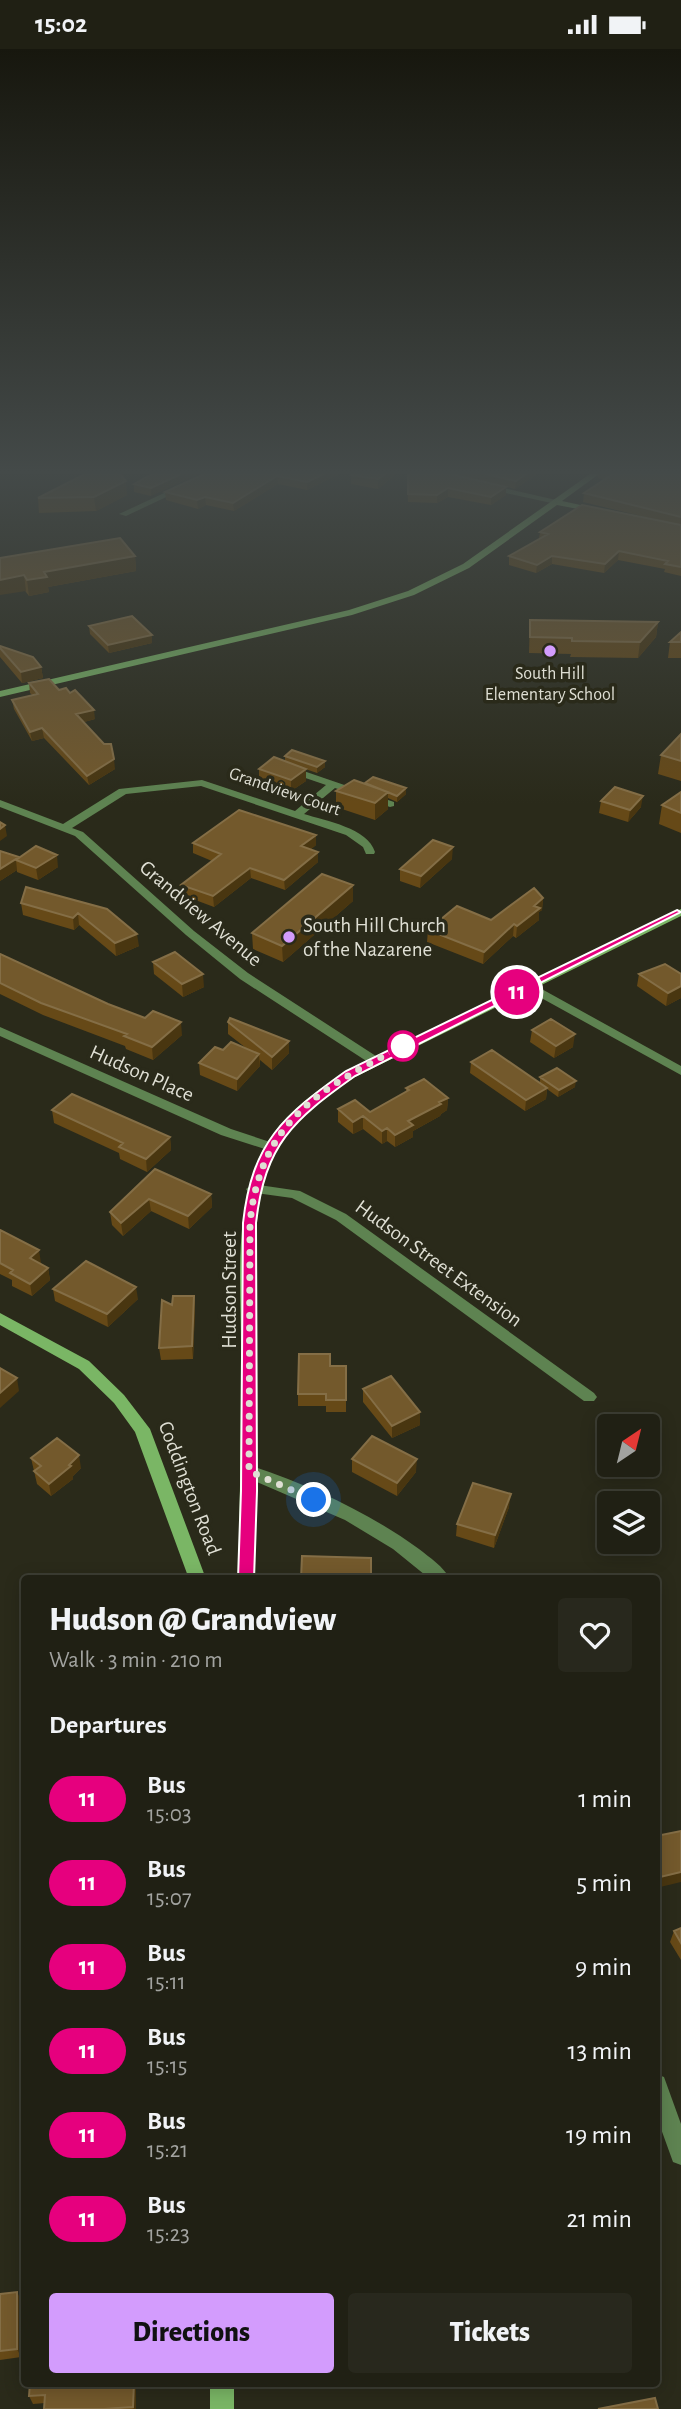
<!DOCTYPE html>
<html lang="en">
<head>
<meta charset="utf-8">
<style>
	:root { --surface:#202014; --page:#28281d; --text:#f1f3f6; --muted:#a2a3a0; --line:#3d3e34; --accent:#d39cfd }
	body { margin:0; font-family:"Alegreya Sans",sans-serif; background:var(--page); color:var(--text); height:100vh; display:flex; flex-direction:column; font-size:26px; white-space:nowrap }
	* { box-sizing:border-box; margin:0 }
	p { font-size:23px; color:var(--muted) }
	.icon { flex:none; width:38px; height:38px; fill:none; stroke:currentColor; stroke-width:2; stroke-linecap:round; stroke-linejoin:round }
	.map { position:relative; flex:1; overflow:hidden }
	.side { position:absolute; left:21px; top:1526px; width:639px; height:812px; display:flex; flex-direction:column; background:var(--surface); border-radius:7px; box-shadow:0 4px 18px #0003,0 0 0 2px var(--line) }
	.side>* { flex:none }
	.badge { padding:0 14px; border-radius:23px; font-size:24px; line-height:46px }
	.needle { width:46px; rotate:35deg }
	.buttons { position:absolute; left:597px; top:1365px; display:grid; gap:14px }
	.buttons a { display:grid; place-items:center; width:63px; height:63px; border-radius:7px; background:var(--surface); box-shadow:0 4px 18px #0003,0 0 0 2px var(--line); font-size:35px }
	.you { position:absolute; width:35px; height:35px; margin:-18px; border:5px solid #fff; border-radius:50%; background:#1a73e8; box-shadow:0 0 0 10px #1a73e833 }
	.map>.badge { position:absolute; translate:-50% -50%; box-shadow:0 0 0 4px #fff }
	h2 { padding:0 28px; font-size:26px; line-height:63px }
	.round { display:grid; place-items:center; flex:none; width:74px; height:74px; border-radius:7px; background:var(--page) }
	.overview { display:flex; align-items:center; justify-content:space-between; height:119px; padding:0 28px }
	h1 { font-size:33px; font-weight:800; line-height:52px }
	.cta { display:flex; gap:14px; margin-top:auto; padding:14px 28px }
	.cta a { flex:1; height:80px; border-radius:7px; background:var(--accent); color:#111; font-size:28px; font-weight:800; line-height:80px; text-align:center }
	.cta a+a { background:var(--page); color:var(--text) }
	ul { padding:0; list-style:none }
	li { display:flex; align-items:center; gap:21px; height:84px; padding:0 28px }
	li div { flex:1 }
	li b { display:block; font-size:26px }
	li em { font-style:normal }
	li .badge { min-width:77px; font-weight:700; text-align:center }
	.status { display:flex; justify-content:space-between; align-items:center; height:49px; padding:0 35px; background:var(--surface); direction:ltr }
	.status svg { height:19px; fill:currentColor }
	.map>svg:first-child { display:block }
	.lines { fill:none; stroke-linecap:round; stroke-linejoin:round }
	.street { fill:#5e8351; fill-rule:evenodd }
	.secondary { fill:#7ab665; fill-rule:evenodd }
	.wall { fill:#664917 }
	.shaded-wall { fill:#493610 }
	.building { fill:#73592c; stroke:#846e46; stroke-width:2 }
	.line { fill:#e6007e; stroke:#fff; stroke-width:2 }
	.walk { stroke:#dfdfd4; stroke-width:7; stroke-dasharray:0 12.6 }
	.poi-dot { fill:#d39cfd; stroke:#2a2a1a; stroke-width:2.5 }
	.stop-dot { fill:#fff; stroke:#e6007e; stroke-width:3.5 }
	.labels { text-anchor:middle; stroke-width:7; stroke-linejoin:round; paint-order:stroke }
	.far-poi-label { font-size:18px; fill:#dfdfd4; stroke:#2a2a1a }
	.far-street-label { font-size:18px; fill:#dfdfd4; stroke:#2a2a1a }
	.street-label { font-size:21px; fill:#dfdfd4; stroke:#2a2a1a }
	.poi-label { font-size:21px; fill:#dfdfd4; stroke:#2a2a1a; text-anchor:start }
</style>
</head>
<body>
<div class="status"><b>15:02</b><svg viewBox="0 0 49 12"><path d="M0 12V9h3v3zM5 12V6h3v6zM10 12V3h3v9zM15 12V0h3v12zM26 1h20v11H26zM47 4h2v5h-2z"/></svg></div>
<div class="map">
<svg width="681" height="2360" viewBox="0 0 681 2360">
	<rect width="100%" height="100%" fill="#2a2a1a"/>
	<g class="lines">
		<path class="street" d="M205 425H215L126 467 119 465Z
			M490 436 556 451 560 453 556 455 487 440V436Z
			M289 717 394 753V757L390 758 335 739 304 765C326 772 368 779 375 803L374 805H366L363 798 346 786 201 737 126 745 72 779 83 783 194 882 248 924 379 1009 381 1012 379 1015H371L240 930 186 886 75 787 0 758V751L63 775 119 740 202 731 295 762 326 736 285 722V718Z
			M529 933 681 1017V1026L525 940V934Z
			M0 978 231 1080 276 1095 278 1098 271 1102 221 1086 0 987Z
			M253 1135 300 1142 346 1165 594 1344 597 1348 594 1352H584L336 1171 292 1149 248 1143 246 1140Z
			M249 1416C308 1435 368 1463 419 1500 429 1508 444 1518 450 1530H430L393 1500 345 1471 243 1427 241 1422 243 1417Z
			M656 2025 664 2028 681 2075V2116L673 2113 656 2066Z"/>
		<path class="secondary" d="M590 425H599L562 452 599 460V464L557 456 469 519 414 546 352 566 0 648V642L349 561 408 542 463 515Z
			M681 860V867L355 1028C325 1048 292 1070 275 1104 246 1161 256 1252 257 1315 257 1387 256 1458 254 1530H238C240 1457 241 1384 241 1311 242 1245 232 1168 260 1107 278 1069 313 1044 347 1022Z
			M0 1264 89 1312 124 1346 150 1380 206 1530H189L135 1383 114 1354 79 1320 0 1276Z
			M210 2334H234V2360H210Z"/>
	</g>
	<path class="wall" d="M152 425 151 447 134 443V435Z
		M204 425H339L307 441 278 435 234 462 206 456 198 460 166 451 165 443Z
		M396 425 378 440 351 435V426Z
		M407 425 506 438V446L491 456 448 448 437 454 408 453Z
		M451 425H537L515 440Z
		M598 425H681V527L664 523 665 520 618 511 604 524 552 515 536 524 509 516V507L539 490 540 483 674 475 583 453 584 444 604 431 598 429Z
		M127 446 96 462 39 464 38 449Z
		M135 507 136 522 48 538 49 543 29 547 0 509Z
		M530 571 658 573 656 588 638 609 570 608 571 605 529 604Z
		M89 577 152 594 109 604 90 585Z
		M670 593H681V609H668Z
		M0 597 41 618 43 629 22 634 0 608Z
		M29 634 59 641 95 670 84 673 115 720 89 736 44 689 32 692 14 660 12 651 32 646 30 644Z
		M681 685V732L658 725 661 706Z
		M285 707 325 712V718L317 724 291 715 306 720V732L291 742 259 731V720L285 712Z
		M365 735 406 739V745L397 753 388 749V760L375 771 336 758V742Z
		M681 743V784L659 775 662 756Z
		M601 752 641 758 628 773 599 764Z
		M193 794 316 796 310 801 318 813 285 841 251 829 214 858 182 846 181 836 212 812 193 804Z
		M0 802 19 808 58 818 38 831 17 823V821L0 832Z
		M452 810 420 839 400 832V820Z
		M353 836V852L283 913 253 900 252 884Z
		M543 849 542 861 539 863V871L516 889 513 887 483 915 427 893 428 881 491 871Z
		M21 854 107 860 139 897 116 907 79 876 74 881 23 866Z
		M0 905 108 955 145 969 182 986 153 1011 126 1000 125 997 43 966 0 945Z
		M153 913 204 938 183 948 154 925Z
		M639 925H681V949L666 957 637 937Z
		M228 973 289 1004 272 1021 260 1011V1017L237 1042 200 1026 199 1014 223 1001 246 999 228 985Z
		M532 981 573 998 554 1009 530 993Z
		M471 1013 540 1034V1028L575 1038 558 1048 547 1040 546 1050 525 1062 470 1024Z
		M406 1039 448 1049 447 1061 441 1065 440 1067 413 1082V1088L395 1098 387 1092 382 1095 363 1080 353 1085 338 1073V1060L370 1063 406 1043Z
		M52 1061 170 1088 171 1101 147 1123 120 1110 119 1104 54 1074Z
		M155 1120 211 1145 212 1158 189 1180 151 1162 123 1187 112 1176 110 1163Z
		M0 1181 41 1214 40 1215 48 1219 50 1231 32 1247 12 1237V1231L0 1225Z
		M53 1240 138 1250 108 1278 55 1252Z
		M194 1247 195 1259 193 1310 161 1311 159 1299 172 1256Z
		M330 1317H346V1363H326V1357H298V1345Z
		M363 1340 420 1363V1376L392 1389 363 1353Z
		M31 1409 81 1419 73 1427V1430L51 1447 37 1435Z
		M352 1410 416 1423 397 1447 352 1423Z
		M509 1458 494 1499 456 1487 457 1475Z
		M681 1879V1911L670 1893 674 1882Z
		M0 2245 21 2251V2308L0 2311Z
		M30 2334H136V2360H44L45 2354 33 2355 29 2347Z"/>
	<path class="shaded-wall" d="M181 425H199L151 447V439Z
		M324 425H339L307 441V433Z
		M385 425H396L378 440V430Z
		M526 425H537L515 440 516 432Z
		M277 427 278 435 234 462 233 454Z
		M126 432 127 446 96 462 94 448Z
		M506 438V446L491 456V448Z
		M448 439V448L437 454V446Z
		M205 448 206 456 198 460 197 451Z
		M619 502 618 511 604 524 605 515Z
		M135 507 136 522 48 538 49 543 29 547 27 531 44 523Z
		M552 507V515L536 524 537 516Z
		M24 526 26 542 0 546V531Z
		M658 573 656 588 638 609 640 593Z
		M152 586V594L109 604 108 596Z
		M41 618 43 629 22 634 21 623Z
		M94 661 95 670 77 675 76 665Z
		M42 679 44 689 32 692 30 683Z
		M114 710 115 720 89 736 87 727Z
		M325 712V718L317 724V718Z
		M306 720V732L291 742V731Z
		M406 739V745L397 753V747Z
		M388 743V760L375 771V754Z
		M643 747 641 758 628 773 630 761Z
		M5 776 7 787 0 792V780Z
		M316 786V796L301 808V797Z
		M453 798 452 810 420 839 421 827Z
		M318 803V813L285 841 284 831Z
		M57 806 58 818 38 831 36 819Z
		M19 808 16 811 17 821 0 832V820Z
		M250 819 251 829 214 858 213 847Z
		M353 836V852L283 913 282 897Z
		M543 849 542 861 539 863V871L516 889 517 877 534 857Z
		M78 864 79 876 74 881 73 869Z
		M514 875 513 887 483 915 484 903Z
		M137 885 139 897 116 907 115 894Z
		M203 925 204 938 183 948 182 935Z
		M681 937V949L666 957 668 944Z
		M181 973 182 986 153 1011 152 998Z
		M575 985 573 998 554 1009 556 997Z
		M289 992V1004L272 1021V1008Z
		M259 1005 260 1017 237 1042V1030Z
		M576 1032 575 1038 558 1048 559 1041Z
		M547 1039 546 1050 525 1062 526 1051Z
		M448 1049 447 1061 441 1065 440 1067 413 1082V1088L395 1098V1086L408 1072Z
		M363 1067V1080L353 1085V1073Z
		M387 1079V1092L382 1095V1082Z
		M170 1088 171 1101 147 1123 146 1110Z
		M211 1145 212 1158 189 1180 188 1167Z
		M149 1150 151 1162 123 1187 121 1174Z
		M39 1201 41 1214 32 1222 30 1209Z
		M48 1219 50 1231 32 1247 30 1235Z
		M136 1238 138 1250 108 1278 107 1265Z
		M194 1247 195 1259 193 1310 192 1297Z
		M17 1329 19 1342 0 1359V1344Z
		M420 1363V1376L392 1389V1377Z
		M79 1406 81 1419 73 1427V1430L51 1447 49 1435Z
		M417 1410 416 1423 397 1447V1434Z
		M511 1445 509 1458 494 1499 495 1486Z
		M681 1823V1833L656 1839V1829Z
		M17 2243 21 2251V2308L17 2300Z
		M134 2334H136V2360H134L133 2358Z"/>
	<path class="building" d="M85 425H120L126 432 94 448 38 449Z
		M152 425H181L151 439 134 435Z
		M204 425H324L307 433 277 427 233 454 205 448 197 451 165 443Z
		M352 425H385L378 430 351 426Z
		M408 425H450L506 438 491 448 448 439 437 446 408 445Z
		M486 425H526L516 432Z
		M613 425H681V468L584 444Z
		M582 456 681 476V518L665 515 668 512 619 502 605 515 552 507 537 516 509 507 548 485 540 483Z
		M120 489 135 507 44 523 47 528 27 531 24 526 0 531V509Z
		M132 567 152 586 108 596 89 577Z
		M530 571 658 573 640 593 572 592V589L530 588Z
		M681 583V593H670Z
		M0 597 33 608 41 618 21 623 0 599Z
		M49 630 59 641 66 639 70 644 75 641 94 661 76 665 104 695H111L114 710 87 727 42 679 30 683 12 651 38 645 29 634Z
		M681 685V712L661 706Z
		M292 701 325 712 317 718 285 707Z
		M274 708 306 720 291 731 259 720Z
		M373 728 406 739 397 747 365 734Z
		M354 731 388 743 375 754 336 742Z
		M615 738 643 747 630 761 601 752Z
		M681 743V764L662 756Z
		M239 761 316 786 301 797 318 803 284 831 250 819 213 847 181 836 221 805 193 794Z
		M0 773 5 776 0 780Z
		M433 791 453 798 421 827 400 820Z
		M36 797 57 806 36 819 16 811Z
		M0 802 19 808 0 820Z
		M322 825 353 836 282 897 252 884Z
		M26 838 107 860 137 885 115 894 78 864 73 869 21 854Z
		M534 839 543 849 534 857 540 859 517 877 514 875 484 903 428 881 457 857 491 871Z
		M175 903 203 925 182 935 153 913Z
		M0 905 108 955 145 969 153 962 181 973 152 998 124 987 127 985 41 954 0 934Z
		M665 915 681 925V937L668 944 639 925Z
		M230 969 289 992 272 1008 228 973Z
		M551 970 575 985 556 997 532 981Z
		M231 993 259 1005 237 1030 199 1014 215 998 223 1001Z
		M492 1001 547 1039 526 1051 471 1013Z
		M557 1019 576 1032 559 1041 540 1028Z
		M424 1030 448 1049 439 1053 441 1055 408 1072 413 1076 395 1086 387 1079 382 1082 363 1067 353 1073 338 1060 355 1051 370 1063 409 1041 406 1039Z
		M72 1045 170 1088 146 1110 119 1098 123 1094 52 1061Z
		M155 1120 211 1145 188 1167 149 1150 121 1174 110 1163Z
		M0 1181 39 1201 30 1209 48 1219 30 1235 10 1224 13 1221 0 1214Z
		M86 1212 136 1238 107 1265 53 1240Z
		M173 1247H194L192 1297 159 1299 162 1251 172 1256Z
		M299 1305H330V1317H346V1351H326V1345H298Z
		M0 1319 17 1329 0 1344Z
		M391 1327 420 1363 392 1377 363 1340Z
		M372 1387 417 1410 397 1434 352 1410Z
		M57 1389 79 1406 69 1416 71 1417 49 1435 34 1422 41 1417 31 1409Z
		M473 1434 511 1445 495 1486 457 1475Z
		M302 1507 371 1509V1530H301Z
		M681 1782V1823L656 1829V1787Z
		M681 1879V1894L674 1882Z
		M17 2243V2300L0 2302V2245Z
		M30 2334H134L133 2358 104 2360H44L45 2346 29 2347Z
		M655 2349 658 2360H598Z"/>
	<linearGradient id="sky" x2="0" y2="1"><stop stop-color="#17170e"/><stop offset="0.56" stop-color="#444a49"/><stop offset="1" stop-color="#444a49" stop-opacity="0"/></linearGradient>
	<rect width="681" height="755" fill="url(#sky)"/>
	<path class="line" d="M677 861 681 863 355 1027C293 1071 265 1095 256 1174L257 1442 254 1530 252 1534H240L238 1530 241 1442 243 1174C252 1093 283 1067 346 1022Z"/>
	<g class="lines">
		<path class="walk" d="M314 1451 249 1422 250 1174C260 1073 319 1040 403 997"/>
	</g>
	<g class="poi-dot">
		<circle cx="550" cy="602" r="7"/>
		<circle cx="289" cy="888" r="7"/>
	</g>
	<circle class="stop-dot" cx="403" cy="997" r="14"/>
	<g class="labels">
		<g class="far-poi-label">
			<text x="550" y="630">South Hill<tspan x="550" dy="21">Elementary School</tspan></text>
		</g>
		<g class="far-street-label">
			<text transform="translate(285 742) rotate(19)" y="6">Grandview Court</text>
		</g>
		<g class="street-label">
			<text transform="translate(201 864) rotate(40)" y="7">Grandview Avenue</text>
			<text transform="translate(142 1024) rotate(24)" y="7">Hudson Place</text>
			<text transform="translate(439 1214) rotate(36)" y="7">Hudson Street Extension</text>
			<text transform="translate(229 1241) rotate(-90)" y="7">Hudson Street</text>
			<text transform="translate(190 1439) rotate(69)" y="7">Coddington Road</text>
		</g>
		<g class="poi-label">
			<text x="303" y="883">South Hill Church<tspan x="303" dy="24">of the Nazarene</tspan></text>
		</g>
	</g>
</svg>
<div class="buttons">
<a><svg class="needle" viewBox="-14 -14 28 28"><path d="M0-13l5 13h-10z" fill="#e53935"/><path d="M0 13l5-13h-10z" fill="#a2a3a0"/></svg></a>
<a><svg class="icon" aria-label="layers" viewBox="0 0 24 24"><path d="M12 4l9 5-9 5-9-5zM3 14l9 5 9-5"/></svg></a>
</div>
<div class="you" style="left:314px;top:1451px"></div>
<b class="badge" style="left:517px;top:943px;background:#e6007e;color:#fff">11</b>
<section class="side">
<div class="overview"><div><h1>Hudson @ Grandview</h1><p>Walk · 3 min · 210 m</p></div><a class="round"><svg class="icon" aria-label="heart" viewBox="0 0 24 24"><path d="M12 20l-8-8c-3-5 5-10 8-4 3-6 11-1 8 4z"/></svg></a></div>
<h2>Departures</h2>
<ul>
<li><span class="badge" style="background:#e6007e;color:#fff">11</span><div><b>Bus</b><p>15:03</p></div><em>1 min</em></li>
<li><span class="badge" style="background:#e6007e;color:#fff">11</span><div><b>Bus</b><p>15:07</p></div><em>5 min</em></li>
<li><span class="badge" style="background:#e6007e;color:#fff">11</span><div><b>Bus</b><p>15:11</p></div><em>9 min</em></li>
<li><span class="badge" style="background:#e6007e;color:#fff">11</span><div><b>Bus</b><p>15:15</p></div><em>13 min</em></li>
<li><span class="badge" style="background:#e6007e;color:#fff">11</span><div><b>Bus</b><p>15:21</p></div><em>19 min</em></li>
<li><span class="badge" style="background:#e6007e;color:#fff">11</span><div><b>Bus</b><p>15:23</p></div><em>21 min</em></li>
</ul>
<div class="cta"><a>Directions</a><a>Tickets</a></div>
</section>
</div>
</body>
</html>
